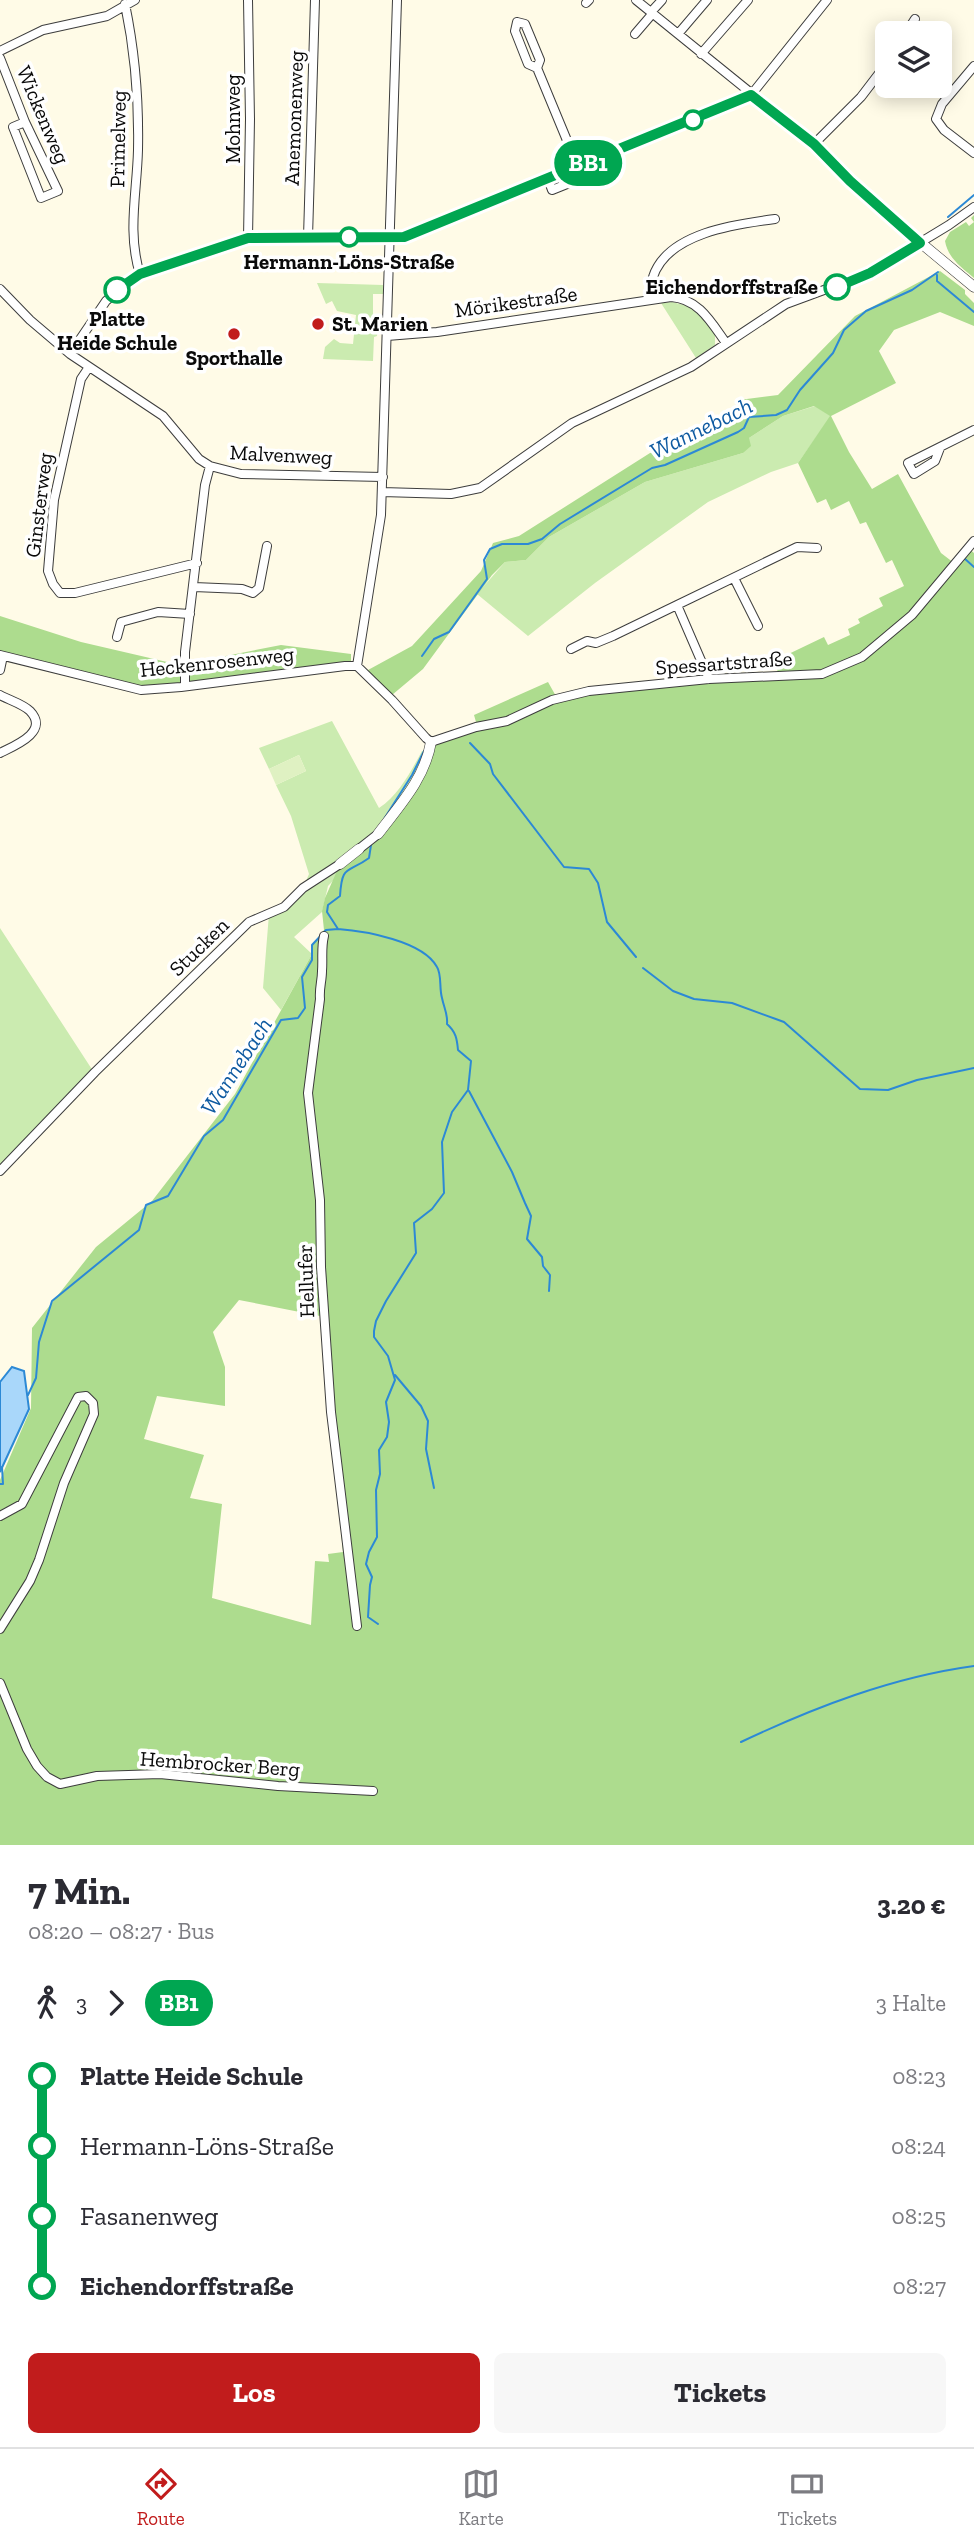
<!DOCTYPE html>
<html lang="de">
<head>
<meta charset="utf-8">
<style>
	:root { --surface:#fff; --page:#f7f7f7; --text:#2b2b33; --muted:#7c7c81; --line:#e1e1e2; --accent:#c11c1c }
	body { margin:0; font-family:"Zilla Slab",serif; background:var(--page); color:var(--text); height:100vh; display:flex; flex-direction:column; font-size:26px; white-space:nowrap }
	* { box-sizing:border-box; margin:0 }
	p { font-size:23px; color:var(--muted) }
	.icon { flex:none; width:38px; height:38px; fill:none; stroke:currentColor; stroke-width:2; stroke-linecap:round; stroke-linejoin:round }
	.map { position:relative; height:1845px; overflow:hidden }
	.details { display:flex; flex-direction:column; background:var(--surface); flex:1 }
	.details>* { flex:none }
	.badge { padding:0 14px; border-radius:23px; font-size:24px; line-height:46px }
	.buttons { position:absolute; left:875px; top:21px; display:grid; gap:14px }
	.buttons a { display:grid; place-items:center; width:77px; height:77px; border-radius:10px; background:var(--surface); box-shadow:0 4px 18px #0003; font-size:35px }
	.map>.badge { position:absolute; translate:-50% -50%; box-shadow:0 0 0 4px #fff }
	.legs { display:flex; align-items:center; gap:10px; height:77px; padding:0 28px; font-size:23px }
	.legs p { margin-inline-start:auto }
	.head { display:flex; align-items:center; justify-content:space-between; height:119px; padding:0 28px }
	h1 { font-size:38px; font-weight:700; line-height:52px }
	.action { display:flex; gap:14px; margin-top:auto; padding:14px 28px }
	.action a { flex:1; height:80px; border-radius:10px; background:var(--accent); color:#fff; font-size:28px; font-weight:700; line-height:80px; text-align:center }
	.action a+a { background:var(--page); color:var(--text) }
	ul { padding:0 28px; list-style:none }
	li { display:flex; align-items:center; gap:24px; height:70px; font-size:26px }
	li i { display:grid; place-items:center; width:10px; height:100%; margin:0 9px; background:currentColor }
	li i::after { content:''; width:18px; height:18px; margin:-9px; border:5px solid; border-radius:50%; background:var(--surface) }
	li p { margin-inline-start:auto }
	li:first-child i { background:linear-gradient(#0000 50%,currentColor 0) }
	li:last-child i { background:linear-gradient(currentColor 50%,#0000 0) }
	.menu { display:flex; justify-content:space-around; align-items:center; height:98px; border-top:2px solid var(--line); background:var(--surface); font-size:19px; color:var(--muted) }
	.menu a { display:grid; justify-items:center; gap:4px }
	.menu .active { color:var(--accent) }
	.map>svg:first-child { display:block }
	.green { fill:#cbebb0 }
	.forest { fill:#addc8e; fill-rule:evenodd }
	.pitch { fill:#dff1c2 }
	.water { fill:#a9d7fa; stroke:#2c89d5; stroke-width:2 }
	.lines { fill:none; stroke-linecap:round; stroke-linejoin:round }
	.stream { stroke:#2c89d5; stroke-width:2 }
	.minor-casing { stroke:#3d3d3d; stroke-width:10 }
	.tertiary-casing { stroke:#3d3d3d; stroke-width:11 }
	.minor { stroke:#fff; stroke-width:8 }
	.tertiary { stroke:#fff; stroke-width:10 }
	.line-1-casing { stroke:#fff; stroke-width:16 }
	.line-1 { stroke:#00a651; stroke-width:10 }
	.stop-1-dot { fill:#fff; stroke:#00a651; stroke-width:3.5 }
	.poi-dot { fill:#c11c1c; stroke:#fff; stroke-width:2.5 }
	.labels { text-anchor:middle; stroke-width:7; stroke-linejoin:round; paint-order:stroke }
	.street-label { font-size:21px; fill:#0a0a0a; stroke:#fff }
	.stop-label { font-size:21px; font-weight:bold; fill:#0a0a0a; stroke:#fff }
	.poi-label { font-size:21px; font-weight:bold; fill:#0a0a0a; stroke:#fff; text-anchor:start }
	.water-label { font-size:23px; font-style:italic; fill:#0e5aa1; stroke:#fff }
</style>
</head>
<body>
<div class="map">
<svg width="974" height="1845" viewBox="0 0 974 1845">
	<rect width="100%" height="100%" fill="#fffbe7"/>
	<path class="green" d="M317 283 383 285V294H373V324H378L377 336 374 337 373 361 323 359 325 347 334 339 340 343 353 344 356 315 337 311 332 301 326 304Z
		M672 302 696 308 715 333V345L696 358 661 303Z
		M815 406 831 416 798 463 771 472 708 502 595 583 528 636 477 594 505 562 526 560 549 537 645 482 743 453 749 438 783 416Z
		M332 721 379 808C399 795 411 771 422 751H424L426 759 378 834 328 886 322 912 294 937 312 954 281 1010 263 988 269 914 303 888 309 874 291 816 276 785 306 771 299 755 269 769 259 748Z
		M0 928 95 1074 0 1173Z"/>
	<path class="forest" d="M974 215V278C961 267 948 258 945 241L950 232 966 222 969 226 974 222 971 218Z
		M940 271 965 290V294L974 303V326L940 312 894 330 879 351 896 383 831 416 849 452 872 489 898 474 941 553 954 563 967 547 974 553V1845H0V1480L31 1408 32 1328 96 1247 152 1201 235 1094 312 954V945L324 930 322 911 325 898 340 864 378 834 411 792 431 742 478 729 474 715 548 682 557 698 589 691 778 675 776 660 824 637 828 645 850 635 848 629 860 623 858 619 883 606 879 598 904 586 892 560 886 563 866 522 860 524 849 501 831 510 826 499 817 503 798 463 830 416 814 406 783 416 749 438 751 446 743 453 645 482 549 537 526 560 505 562 492 575 423 669 392 695 371 676 368 670 412 646 481 571 493 543 519 536 650 453 701 440 710 429 721 426 739 400 778 395 855 316ZM239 1300 320 1316 343 1552 328 1554 329 1562 315 1561 311 1625 212 1598 222 1504 190 1498 204 1455 144 1439 157 1396 225 1406V1367L213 1332Z
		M0 616 81 642 180 665 281 645 351 654V662L160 686 130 685 0 653Z"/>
	<path class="pitch" d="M299 755 306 771 276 785 269 769Z"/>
	<path class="water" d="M12 1367 24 1371 29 1409 0 1472V1382Z"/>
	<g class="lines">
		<path class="stream" d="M948 217 974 195
			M937 275V281L974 312
			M964 558 974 567
			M422 656 434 639 449 632 487 579 484 560 490 549 502 544H528L542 539 560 524 652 468 665 465 738 432 744 428 749 417 776 415 787 410 800 390 833 353 844 330 866 311 912 290 938 272
			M470 743 490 764 493 774 564 867 589 869 598 883 607 922 636 957
			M384 819 412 775 424 751
			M338 929C365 931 423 941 437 967 442 975 439 988 442 998 444 1008 448 1014 447 1024 456 1032 457 1039 458 1050L471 1061 468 1090 452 1112 442 1142 444 1193 432 1209 414 1223 416 1253 386 1301 376 1321 374 1331V1337L388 1356 395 1380 386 1402 389 1422 387 1437 379 1450 380 1474 376 1490 377 1537 369 1552 366 1564 372 1577 370 1585 368 1617 378 1624
			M643 968 673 991 694 999 732 1003 784 1022 860 1089 888 1090 917 1080 974 1068
			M469 1091 512 1172 525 1203 531 1216 527 1239 542 1257 543 1266 550 1275 549 1291
			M395 1375 421 1406 428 1421 426 1449 434 1488
			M28 1395 36 1378 39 1342 52 1301 139 1230 146 1205 168 1196 204 1136 223 1120 281 1020 298 1018 305 1008 302 977 312 960V945L326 930 338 929 327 912 328 905 340 896C342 864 347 874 369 858L371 845
			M0 1484H3L2 1467
			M741 1742C815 1707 893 1677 974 1666"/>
		<g class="minor-casing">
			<path id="minor" d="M397 0 381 515 357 666 392 700 426 738 431 742 476 727 507 721 552 700 589 691 709 679 822 674 862 657 912 615 974 541
				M636 0 814 144 850 181 921 243
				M586 3 589 0
				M125 4C135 52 139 101 138 150 137 192 127 233 140 274
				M651 12 662 0
				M906 33 915 19
				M635 34 653 13
				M678 34 707 0
				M0 51 43 30 107 16 135 0
				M701 54 748 0
				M0 58 25 122 58 191 41 198 13 127 25 122
				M974 66 942 104 936 119 944 130 974 153
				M537 68 528 64 515 31 517 22 525 24 540 60 537 68 578 167
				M814 144 861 97 887 63
				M548 179 552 190 614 165 610 154
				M308 237 315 0
				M248 238 250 119 248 0
				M0 289 30 320 70 354 163 416 199 459 210 466 241 474 383 477
				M650 299C650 292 650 284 653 277 667 233 736 224 775 219
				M387 336 437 332 671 297C699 299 711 322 726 343
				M70 354 106 301 124 285 140 274 248 238 404 237 751 95 827 0
				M89 367 81 379 54 500 48 571 53 584 60 593H75L197 563
				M940 448 935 461 914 474 908 463 974 430
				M382 492 451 494 480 488 572 423 691 367 786 304 870 273 949 225 974 207
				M734 578 758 626
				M194 587 242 589 253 593 259 588 267 546
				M117 637 121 622 158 612 190 614
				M571 649 587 641 596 643 613 636 677 605
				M0 655 141 690 181 687 345 666H357
				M0 670 3 656
				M709 679 677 605 797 547 817 548
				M185 686V652L205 485 210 466
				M0 695C9 700 23 704 30 711 50 732 14 746 0 753
				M359 849 378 834
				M324 936C321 948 323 959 322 971 322 981 319 988 320 999L308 1093 320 1200 321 1267 331 1412 357 1626
				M0 1171 95 1072 249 922 284 907 303 888 340 864
				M0 1516 22 1504 78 1397 86 1396 93 1403 94 1414 64 1483 39 1560 30 1581 0 1629
				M0 1683 27 1749 37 1766 47 1777 60 1784 97 1776 160 1774 278 1786 373 1791"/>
		</g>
		<g class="tertiary-casing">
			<path id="tertiary" d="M921 243 974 287
				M378 834C400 805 425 778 431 742
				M340 864 359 849"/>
		</g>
		<use href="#minor" class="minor"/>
		<use href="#tertiary" class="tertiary"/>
	</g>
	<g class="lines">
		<g class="line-1-casing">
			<path id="line-1" d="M117 290 140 274 248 238 404 237 751 95 814 144 850 181 920 243 870 273 837 287"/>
		</g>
		<use href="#line-1" class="line-1"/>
	</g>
	<g class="stop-1-dot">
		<circle cx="693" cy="120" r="9"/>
		<circle cx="349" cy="237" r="9"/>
		<circle cx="837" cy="287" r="12"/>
		<circle cx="117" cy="290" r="12"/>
	</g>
	<g class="poi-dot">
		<circle cx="318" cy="324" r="7"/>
		<circle cx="234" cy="334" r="7"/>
	</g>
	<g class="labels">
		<g class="street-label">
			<text transform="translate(43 115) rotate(67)" y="7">Wickenweg</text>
			<text transform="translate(294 118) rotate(-88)" y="7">Anemonenweg</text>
			<text transform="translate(233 119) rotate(-90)" y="7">Mohnweg</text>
			<text transform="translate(118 139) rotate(-89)" y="7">Primelweg</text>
			<text transform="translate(516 302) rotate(-8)" y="7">Mörikestraße</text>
			<text transform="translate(281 455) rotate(3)" y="7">Malvenweg</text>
			<text transform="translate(39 505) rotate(-83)" y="7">Ginsterweg</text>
			<text transform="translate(217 662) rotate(-6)" y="7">Heckenrosenweg</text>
			<text transform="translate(724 663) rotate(-4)" y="7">Spessartstraße</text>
			<text transform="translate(199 947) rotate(-44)" y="7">Stucken</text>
			<text transform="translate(306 1281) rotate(-92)" y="7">Hellufer</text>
			<text transform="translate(220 1764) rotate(4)" y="7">Hembrocker Berg</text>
		</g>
		<g class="stop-label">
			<text x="349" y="269">Hermann-Löns-Straße</text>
			<text x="818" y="294" text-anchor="end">Eichendorffstraße</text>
			<text x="117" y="326">Platte<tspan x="117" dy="24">Heide Schule</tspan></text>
		</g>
		<g class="poi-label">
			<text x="332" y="331">St. Marien</text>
			<text x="234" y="365" text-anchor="middle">Sporthalle</text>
		</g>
		<g class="water-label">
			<text transform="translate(701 428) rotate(-26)" y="8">Wannebach</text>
			<text transform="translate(236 1066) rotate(-57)" y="8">Wannebach</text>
		</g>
	</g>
</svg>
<div class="buttons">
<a><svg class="icon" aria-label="layers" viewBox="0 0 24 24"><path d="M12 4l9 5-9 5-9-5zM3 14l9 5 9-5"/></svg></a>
</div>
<b class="badge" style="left:588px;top:163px;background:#00a651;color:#fff">BB1</b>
</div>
<section class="details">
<div class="head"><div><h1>7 Min.</h1><p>08:20 – 08:27 · Bus</p></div><b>3.20 €</b></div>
<div class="legs"><svg class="icon" aria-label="walk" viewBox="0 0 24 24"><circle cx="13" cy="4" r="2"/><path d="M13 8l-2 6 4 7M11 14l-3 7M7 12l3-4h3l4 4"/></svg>3<svg class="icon" aria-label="forward" viewBox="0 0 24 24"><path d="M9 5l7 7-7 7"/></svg><b class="badge" style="background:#00a651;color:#fff">BB1</b><p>3 Halte</p></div>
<ul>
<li><i style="color:#00a651"></i><b>Platte Heide Schule</b><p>08:23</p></li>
<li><i style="color:#00a651"></i><span>Hermann-Löns-Straße</span><p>08:24</p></li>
<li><i style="color:#00a651"></i><span>Fasanenweg</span><p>08:25</p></li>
<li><i style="color:#00a651"></i><b>Eichendorffstraße</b><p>08:27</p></li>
</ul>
<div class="action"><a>Los</a><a>Tickets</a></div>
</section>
<nav class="menu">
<a class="active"><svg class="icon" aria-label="directions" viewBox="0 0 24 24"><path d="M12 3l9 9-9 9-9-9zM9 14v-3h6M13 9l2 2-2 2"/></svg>Route</a>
<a><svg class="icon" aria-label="map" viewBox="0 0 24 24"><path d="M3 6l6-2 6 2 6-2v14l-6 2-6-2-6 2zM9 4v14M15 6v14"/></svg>Karte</a>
<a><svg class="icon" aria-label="tickets" viewBox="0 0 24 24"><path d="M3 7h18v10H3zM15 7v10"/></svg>Tickets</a>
</nav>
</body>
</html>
